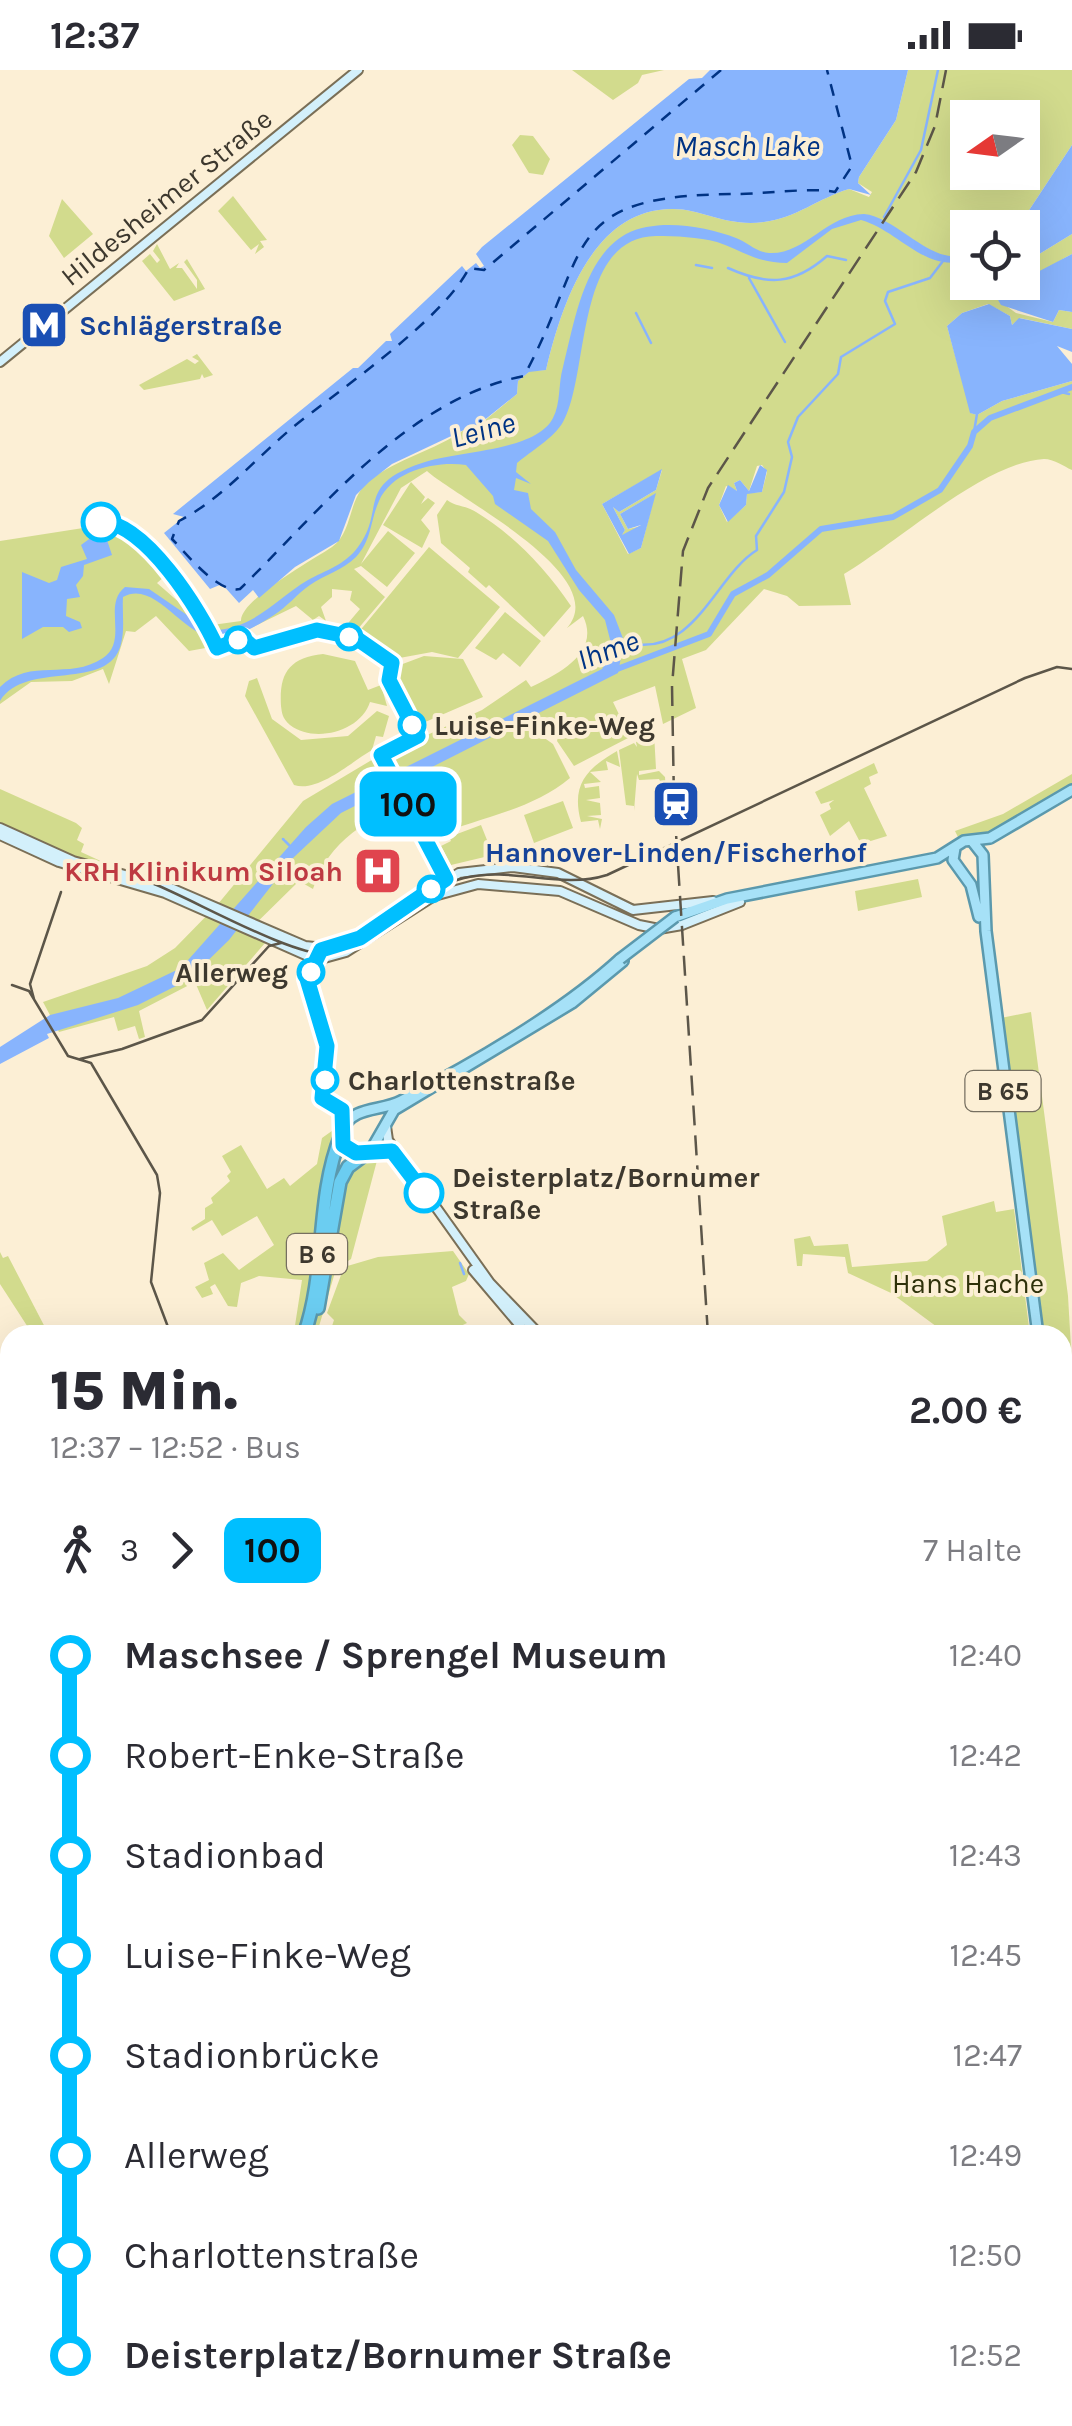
<!DOCTYPE html>
<html lang="de">
<head>
<meta charset="utf-8">
<style>
	:root { --surface:#fff; --page:#f7f7f7; --text:#2b2b33; --muted:#7c7c81 }
	body { margin:0; font-family:Karla,sans-serif; background:var(--page); color:var(--text); height:100vh; display:flex; flex-direction:column; font-size:38px; white-space:nowrap }
	* { box-sizing:border-box; margin:0 }
	p { font-size:32px; color:var(--muted) }
	.icon { flex:none; width:55px; height:55px; fill:none; stroke:currentColor; stroke-width:2; stroke-linecap:round; stroke-linejoin:round }
	.map { position:relative; flex:1; overflow:hidden }
	.panel { position:absolute; left:0px; top:1255px; width:1072px; height:1102px; display:flex; flex-direction:column; background:var(--surface); border-radius:30px 30px 0 0; box-shadow:0 10px 40px #0002 }
	.panel>* { flex:none }
	.badge { padding:0 20px; border-radius:15px; font-size:35px; line-height:65px }
	.needle { width:65px; rotate:256deg }
	.tools { position:absolute; left:950px; top:30px; display:grid; gap:20px }
	.tools a { display:grid; place-items:center; width:90px; height:90px; border-radius:0px; background:var(--surface); box-shadow:0 10px 40px #0002; font-size:50px }
	.map>.badge { position:absolute; translate:-50% -50%; box-shadow:0 0 0 5px #fff }
	.legs { display:flex; align-items:center; gap:15px; height:110px; padding:0 50px; font-size:32px }
	.legs p { margin-inline-start:auto }
	.overview { display:flex; align-items:center; justify-content:space-between; height:170px; padding:0 50px }
	h1 { font-size:55px; font-weight:800; line-height:75px }
	ul { padding:0 50px; list-style:none }
	li { display:flex; align-items:center; gap:35px; height:100px; font-size:38px }
	li i { display:grid; place-items:center; width:15px; height:100%; margin:0 12px; background:currentColor }
	li i::after { content:''; width:25px; height:25px; margin:-12px; border:8px solid; border-radius:50%; background:var(--surface) }
	li p { margin-inline-start:auto }
	li:first-child i { background:linear-gradient(#0000 50%,currentColor 0) }
	li:last-child i { background:linear-gradient(currentColor 50%,#0000 0) }
	.status { display:flex; justify-content:space-between; align-items:center; height:70px; padding:0 50px; background:var(--surface); direction:ltr }
	.status svg { height:28px; fill:currentColor }
	.map>svg:first-child { display:block }
	.green { fill:#d2db8d; fill-rule:evenodd }
	.water { fill:#88b4fd }
	.lines { fill:none; stroke-linecap:round; stroke-linejoin:round }
	.stream { stroke:#88b4fd; stroke-width:2.5 }
	.river { stroke:#88b4fd; stroke-width:6 }
	.ferry { stroke:#003384; stroke-width:2.5; stroke-dasharray:12 10; stroke-linecap:butt }
	.secondary-casing { stroke:#7a6f57; stroke-width:12 }
	.primary-casing { stroke:#5b99ad; stroke-width:14 }
	.highway-casing { stroke:#5b99ad; stroke-width:16 }
	.secondary { stroke:#d3f0fb; stroke-width:8 }
	.primary { stroke:#a6e1f7; stroke-width:9 }
	.highway { stroke:#6bcdf1; stroke-width:11 }
	.tram { stroke:#5c5649; stroke-width:2.5 }
	.rail { stroke:#5c5649; stroke-width:2.5; stroke-dasharray:20 10; stroke-linecap:butt }
	.primary-bridge-casing { stroke:#5b99ad; stroke-width:14; stroke-linecap:butt }
	.primary-bridge { stroke:#a6e1f7; stroke-width:9 }
	.line-1-casing { stroke:#fff; stroke-width:22 }
	.line-1 { stroke:#00bfff; stroke-width:15 }
	.stop-1-dot { fill:#fff; stroke:#00bfff; stroke-width:5 }
	.labels { text-anchor:middle; stroke-width:8; stroke-linejoin:round; paint-order:stroke }
	.shield { fill:#fcefd5; stroke:#766f60; stroke-width:2.5 }
	.shield-label { font-size:25px; font-weight:bold; fill:#3d382e }
	.street-label { font-size:28px; fill:#3d382e; stroke:#fcefd5 }
	.transit-label { font-size:28px; font-weight:bold; fill:#164399; stroke:#fcefd5; text-anchor:start }
	.stop-label { font-size:28px; font-weight:bold; fill:#3d382e; stroke:#fcefd5; text-anchor:start }
	.health-label { font-size:28px; font-weight:bold; fill:#be3a42; stroke:#fcefd5; text-anchor:end }
	.park-label { font-size:28px; fill:#2e310a; stroke:#fcefd5 }
	.water-label { font-size:30px; font-style:italic; fill:#003384; stroke:#fcefd5 }
</style>
</head>
<body>
<div class="status"><b>12:37</b><svg viewBox="0 0 49 12"><path d="M0 12V9h3v3zM5 12V6h3v6zM10 12V3h3v9zM15 12V0h3v12zM26 1h20v11H26zM47 4h2v5h-2z"/></svg></div>
<div class="map">
<svg width="1072" height="2356" viewBox="0 0 1072 2356">
	<rect width="100%" height="100%" fill="#fcefd5"/>
	<path class="green" d="M572 0H664L642 5 638 13 613 30Z
		M908 0H1072V75L1018 157 968 158V212H1022L1023 194 1072 164V184C1045 198 1024 217 998 230L1016 243 1053 252 1059 240 1072 242V259L1020 248 1012 255 1010 246 988 234 962 243 947 256 971 343 977 345 1002 331 1072 311V400C1063 396 1054 389 1044 389 985 392 898 472 844 504L851 535 799 536 787 526 764 519 706 580 682 589 696 638 663 654 655 616 613 632 630 667 574 696 557 671 561 657 543 667 553 674 570 708C532 740 479 748 434 766L414 731C369 747 328 771 313 819L299 811 247 862 265 873 207 940 195 912 139 941 145 967 139 969 135 956 118 961 114 947 59 962 43 932 147 896 175 878 218 834 303 731 370 691 482 640 526 610 531 617C558 604 601 583 583 546L567 558C613 506 457 428 427 401L401 418 361 494 388 461 415 483 387 517 361 496 354 499 385 527 357 560 353 562 349 552 360 539 350 530 352 521 332 519V527L321 537 326 551 319 546 313 550 296 536 222 572 212 555 241 551C240 530 311 491 332 477 354 461 347 429 369 411 398 388 434 381 464 360H473L517 324 518 311 530 301 546 300C561 237 592 138 673 139 703 139 725 157 764 152 796 148 819 128 849 119L869 127 872 122 858 113 859 107 896 50ZM968 48H1022V102H968ZM762 395 767 402 762 422 747 423 746 435 727 452 719 435 726 416 737 421 734 413 740 410 749 421 757 396ZM662 400 656 420 619 442 613 437 625 460 621 466 642 456 628 459 620 444 655 424 641 478 628 484 602 434Z
		M520 65 533 66 550 89 543 105 529 103 512 75Z
		M233 126 267 170 260 171 264 177 255 184 259 174 251 180 218 141Z
		M62 129 93 164 64 188 49 166Z
		M157 174 170 199 179 193 176 198H182L197 219V210L184 192 187 189 205 219 174 231 142 191 150 184 157 193 160 190 153 181Z
		M197 284 213 305 204 308 202 304 200 309 144 320 139 315 187 289 195 294 199 291 192 287Z
		M411 412 425 427 421 434 428 428 435 433 421 450 430 461 422 478 383 455Z
		M447 430C456 437 465 435 476 442 515 466 545 498 571 536L544 567 489 515 486 518 468 502 470 498 441 473 437 445Z
		M96 456C127 455 147 484 165 506L157 513 197 548 211 577 189 581 156 546 135 562 126 561 109 614 103 599 72 611 31 612 0 634V471Z
		M429 477 500 537 458 588 432 582 394 589 358 563Z
		M505 542 541 571 520 597 503 583 496 590 475 578Z
		M323 584 355 591 368 620 381 615 387 636 370 632C361 661 315 674 290 655 282 648 282 643 281 636 279 603 289 588 323 584Z
		M424 586 463 589 483 627 416 656 391 611 400 595Z
		M257 608 272 649 301 670 348 666 377 641 389 646 383 667 376 666 372 680C351 692 318 723 294 715L245 626 249 611Z
		M654 663 656 699 639 701V705L659 701 665 707 666 722 659 709 639 710 637 704 634 741V736L626 735 619 680 634 673 637 677 636 672Z
		M617 681 620 697 606 691 608 700 590 702 601 712 584 714 585 718 599 716 600 728 586 730 600 733 601 745 587 746 602 749 600 759 598 750 581 752C571 715 586 699 617 681Z
		M874 693 878 703 869 707 871 714 864 718 887 766 861 774 849 751 830 766 820 745 831 739 829 734 834 730 821 734 815 722Z
		M1072 704V718L1002 759 982 767H958L955 761 1003 744Z
		M0 719 76 753 82 758 77 770 84 774 81 782 105 793 62 784 0 754Z
		M563 731 573 758 534 773 524 745Z
		M481 755 493 785 451 795 441 776 451 771 449 767Z
		M918 809 922 827 858 841 855 821Z
		M1031 942 1068 1226 1072 1295H1063L1062 1265H1043L1001 948Z
		M338 1050H342L302 1264 294 1262 302 1210 259 1206 241 1213 237 1237 228 1236 215 1214 210 1217 213 1224 202 1228 195 1217 209 1210 204 1193 223 1183 239 1200 274 1175 257 1146 222 1166 212 1150 193 1161 191 1158 205 1149V1138L213 1133 211 1128 230 1111 227 1106 231 1102 222 1086 241 1075 267 1119 284 1108 290 1116 317 1094 322 1068 336 1058Z
		M379 1083 351 1189 336 1199 317 1263 310 1265 322 1231 347 1103 369 1084Z
		M994 1131 996 1142 1014 1139 1030 1265H948L891 1223 848 1203 845 1187 803 1184 802 1196H797L794 1169 810 1166 814 1176 848 1174 852 1197 927 1191 947 1175 942 1146Z
		M453 1181 469 1204 466 1211 452 1217 459 1245 467 1253 442 1265H399L404 1260 388 1265H329L334 1250 327 1243 344 1197 378 1187Z
		M0 1182 3 1188 8 1186 49 1265H33L0 1214Z
		M0 2027 10 2032V2174L0 2178Z
		M664 2348H749L752 2352 761 2348H876L881 2356H666Z"/>
	<path class="water" d="M710 0H908L896 50 859 107 858 113 871 125 849 119C819 128 796 148 764 152 725 157 703 139 673 139 592 138 561 237 546 300L529 302 518 311 517 324 472 360H464L392 394 369 412 356 425 339 471 295 497 259 528 253 520 239 533 222 514 210 519 164 463 184 447 173 444 353 298H358L386 271H392L390 264 462 196 466 201 476 193 480 198 484 196 476 184 482 177 689 9 702 8Z
		M1072 75V164L1023 194 1022 158 1018 157Z
		M864 144C898 147 936 201 967 182V190C926 204 898 160 861 150L832 159 787 193C755 193 740 179 717 172 698 167 676 166 656 166 574 167 590 305 563 352 554 368 531 381 517 393L516 402 531 414 516 408 514 420 528 423 531 439 555 462 576 500 614 545 624 571 618 603 341 743 293 788 229 870 188 910 138 935 47 964 49 968 0 994V977L50 945 118 928 181 898 306 757 332 734 602 599 613 581 605 550 579 520 548 471 495 434 493 426 466 395C436 391 393 400 379 431 370 451 372 470 356 487 343 500 324 505 310 515 297 524 287 537 274 545 258 555 237 568 217 568 183 568 156 509 123 527 122 542 125 559 121 574 109 623 26 589 0 631V617C30 587 69 611 103 588 129 570 102 535 125 517L149 519 209 560C253 561 274 530 308 510 326 500 345 495 358 477 386 440 355 415 422 393 455 381 536 382 553 348 561 333 558 314 563 297 574 255 583 188 626 164 657 148 705 156 736 168 747 172 756 182 769 183 805 185 826 145 864 144Z
		M1072 184V242L1059 240 1053 252 1001 235 998 230 1028 207Z
		M989 234 1010 246 1012 255 1019 248 1072 259V282L1057 276 1072 294V311L1002 331 977 345 970 343 947 256 962 243Z
		M760 395 767 400 762 422 747 424 746 435 728 452 719 435 728 415 737 421 734 413 740 410 749 421Z
		M662 399 656 420 619 442 613 437 625 460 622 465 641 455 628 459 620 444 656 423 641 478 629 484 602 434Z
		M96 464 106 467 112 485 84 495 83 506 76 515 80 527 67 529 66 546 80 552 82 558 69 562 63 557H43L22 569V502L49 513 57 510 61 497 87 489 81 475Z"/>
	<g class="lines">
		<path class="stream" d="M884 147 921 80 938 0
			M696 195 712 198
			M728 198C768 216 794 215 827 186L846 190
			M749 208 785 272
			M636 243 651 273
			M1061 322 1069 324
			M974 362 977 344
			M624 584 633 574C696 584 716 505 757 480L756 466 784 422 792 387 788 372 798 347 838 304 841 287 895 254 885 231 888 222 930 208 943 191
			M283 769 284 770
			M285 771 290 776
			M460 1193 464 1204
			M0 1563 10 1559
			M689 2348 695 2356
			M1058 2352 1072 2345
			M1050 2356 1053 2355"/>
		<path class="river" d="M612 601 709 564 733 524 768 505 821 459 893 447 940 420 970 376 974 362 990 348 1072 317"/>
		<path class="ferry" d="M721 0 484 200 469 198C442 251 340 319 292 358 255 389 223 428 179 451L172 469C187 484 218 524 240 519 321 440 407 329 524 306 593 178 558 125 736 124 761 124 815 117 835 122L852 96 827 0"/>
		<g class="secondary-casing">
			<path id="secondary" d="M0 292 358 0
				M0 758 73 791 166 816 305 876 334 879 363 866
				M0 765 59 792 165 823 317 890 346 882 434 826 478 814 560 821 639 855 659 859 682 855 740 832
				M411 833 459 803 513 797 558 803 633 840 713 831
				M386 1056 388 1070 490 1213 540 1265
				M368 1082 387 1079 396 1084
				M473 1200 528 1265
				M1062 1554 1072 1550
				M1062 1560 1072 1556
				M0 1926 10 1935
				M0 2197 10 2193
				M0 2339 5 2356"/>
		</g>
		<g class="primary-casing">
			<path id="primary" d="M972 771 983 785 986 861 1038 1265
				M955 778 953 790 971 815 979 847
				M675 847 727 829 937 788 964 771 990 768 1072 720
				M620 889C560 944 474 993 401 1031 380 1042 354 1035 342 1060L344 1077 354 1083 371 1080 394 1040 572 933 623 891
				M1062 1304 1072 1302"/>
		</g>
		<g class="highway-casing">
			<path id="highway" d="M318 1238 340 1112 348 1097 368 1082
				M304 1265C327 1200 315 1130 341 1065
				M1062 1415 1072 1452
				M1066 1445 1072 1467
				M0 1539 10 1532
				M1062 1565 1072 1592"/>
		</g>
		<use href="#secondary" class="secondary"/>
		<use href="#primary" class="primary"/>
		<use href="#highway" class="highway"/>
		<path class="tram" d="M154 814C193 829 296 889 332 884 344 882 355 873 366 867 397 846 427 817 464 808 513 796 560 820 607 805L1025 608 1057 597 1072 599
			M12 915 29 921 68 986 91 993 157 1105 160 1123 151 1212 171 1265
			M34 929 30 914 61 822
			M80 989 122 979 202 950 269 876 281 873
			M1062 2098 1072 2095"/>
		<path class="rail" d="M708 1265 674 732 672 616 683 481 708 418 916 102 935 56 946 0
			M1062 1830 1072 1834
			M1062 1856H1072
			M0 2181 10 2177"/>
		<g class="primary-bridge-casing">
			<path id="primary-bridge" d="M620 889 675 847"/>
		</g>
		<use href="#primary-bridge" class="primary-bridge"/>
	</g>
	<g class="lines">
		<g class="line-1-casing">
			<path id="line-1" d="M101 452C144 451 201 541 217 578L243 568 254 578 317 560 356 568 392 593 389 610 418 666 381 685 446 809 360 868 321 880 307 909 327 976 322 1028 342 1040 343 1075 356 1083 392 1081 424 1123"/>
		</g>
		<use href="#line-1" class="line-1"/>
	</g>
	<defs>
		<g id="metro-square" transform="scale(2.5)"><rect x="-9" y="-9" width="18" height="18" rx="4" fill="#1a4fb4" stroke="#fcefd5"/><path d="M-5.5 5V-5H-3L0 0L3-5H5.5V5H3V-.5L0 4L-3-.5V5Z" fill="#fff"/></g>
		<g id="station-square" transform="scale(2.5)"><rect x="-9" y="-9" width="18" height="18" rx="4" fill="#1a4fb4" stroke="#fcefd5"/><path d="M-3-6H3Q5-6 5-4V2Q5 4 3 4L4.5 6H3L1.5 4h-3L-3 6H-4.5L-3 4Q-5 4-5 2V-4Q-5-6-3-6ZM-3.5-4v3h7v-3ZM-3.5 1v1.5H-2V1ZM2 1v1.5H3.5V1Z" fill="#fff"/></g>
		<g id="hospital-square" transform="scale(2.5)"><rect x="-9" y="-9" width="18" height="18" rx="4" fill="#e0444e" stroke="#fcefd5"/><path d="M-5-5h3v3.5h4V-5h3V5h-3V1.5h-4V5h-3Z" fill="#fff"/></g>
	</defs>
	<g fill-rule="evenodd">
		<use href="#metro-square" x="44" y="255"/>
		<use href="#station-square" x="676" y="734"/>
		<use href="#hospital-square" x="378" y="801"/>
	</g>
	<g class="stop-1-dot">
		<circle cx="101" cy="452" r="18"/>
		<circle cx="349" cy="567" r="12"/>
		<circle cx="238" cy="570" r="12"/>
		<circle cx="412" cy="655" r="12"/>
		<circle cx="431" cy="819" r="12"/>
		<circle cx="311" cy="902" r="12"/>
		<circle cx="325" cy="1010" r="12"/>
		<circle cx="424" cy="1123" r="18"/>
	</g>
	<g class="labels">
		<g class="shield">
			<rect x="965.5" y="1001" width="75" height="40" rx="8"/>
			<rect x="287" y="1164" width="60" height="40" rx="8"/>
		</g>
		<g class="shield-label">
			<text x="1003" y="1030">B 65</text>
			<text x="317" y="1193">B 6</text>
		</g>
		<g class="street-label">
			<text transform="translate(166 127) rotate(-39)" y="10">Hildesheimer Straße</text>
		</g>
		<g class="transit-label">
			<text x="79" y="265">Schlägerstraße</text>
			<text x="676" y="792" text-anchor="middle">Hannover-Linden/Fischerhof</text>
		</g>
		<g class="stop-label">
			<text x="434" y="665">Luise-Finke-Weg</text>
			<text x="288" y="912" text-anchor="end">Allerweg</text>
			<text x="348" y="1020">Charlottenstraße</text>
			<text x="452" y="1117">Deisterplatz/Bornumer<tspan x="452" dy="32">Straße</tspan></text>
		</g>
		<g class="health-label">
			<text x="343" y="811">KRH Klinikum Siloah</text>
		</g>
		<g class="park-label">
			<text x="968" y="1223">Hans Hache</text>
		</g>
		<g class="water-label">
			<text x="747" y="86">Masch Lake</text>
			<text transform="translate(483 360) rotate(-15)" y="10">Leine</text>
			<text transform="translate(608 580) rotate(-20)" y="10">Ihme</text>
		</g>
	</g>
</svg>
<div class="tools">
<a><svg class="needle" viewBox="-14 -14 28 28"><path d="M0-13l5 13h-10z" fill="#e53935"/><path d="M0 13l5-13h-10z" fill="#7c7c81"/></svg></a>
<a><svg class="icon" aria-label="locate" viewBox="0 0 24 24"><circle cx="12" cy="12" r="6"/><path d="M12 2v4M12 18v4M2 12h4M18 12h4"/></svg></a>
</div>
<b class="badge" style="left:408px;top:734px;background:#00bfff;color:#111">100</b>
<section class="panel">
<div class="overview"><div><h1>15 Min.</h1><p>12:37 – 12:52 · Bus</p></div><b>2.00 €</b></div>
<div class="legs"><svg class="icon" aria-label="walk" viewBox="0 0 24 24"><circle cx="13" cy="4" r="2"/><path d="M13 8l-2 6 4 7M11 14l-3 7M7 12l3-4h3l4 4"/></svg>3<svg class="icon" aria-label="forward" viewBox="0 0 24 24"><path d="M9 5l7 7-7 7"/></svg><b class="badge" style="background:#00bfff;color:#111">100</b><p>7 Halte</p></div>
<ul>
<li><i style="color:#00bfff"></i><b>Maschsee / Sprengel Museum</b><p>12:40</p></li>
<li><i style="color:#00bfff"></i><span>Robert-Enke-Straße</span><p>12:42</p></li>
<li><i style="color:#00bfff"></i><span>Stadionbad</span><p>12:43</p></li>
<li><i style="color:#00bfff"></i><span>Luise-Finke-Weg</span><p>12:45</p></li>
<li><i style="color:#00bfff"></i><span>Stadionbrücke</span><p>12:47</p></li>
<li><i style="color:#00bfff"></i><span>Allerweg</span><p>12:49</p></li>
<li><i style="color:#00bfff"></i><span>Charlottenstraße</span><p>12:50</p></li>
<li><i style="color:#00bfff"></i><b>Deisterplatz/Bornumer Straße</b><p>12:52</p></li>
</ul>
</section>
</div>
</body>
</html>
